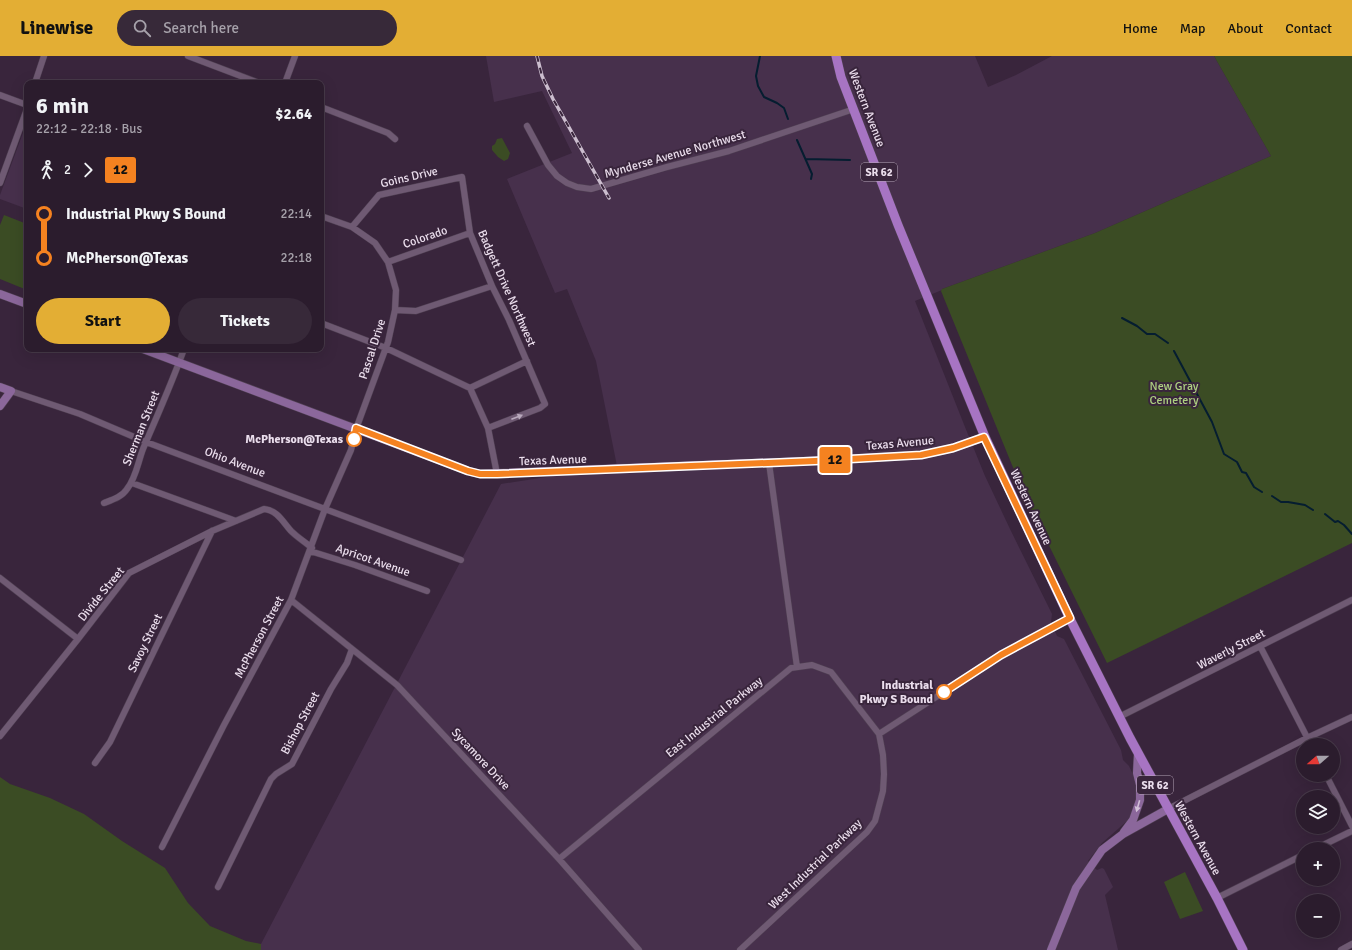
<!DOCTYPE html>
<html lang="en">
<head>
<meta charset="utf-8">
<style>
	:root { --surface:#2b1c2d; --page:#372939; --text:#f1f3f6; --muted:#a6a1aa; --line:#473a49; --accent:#e3ae34 }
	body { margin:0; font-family:Signika,sans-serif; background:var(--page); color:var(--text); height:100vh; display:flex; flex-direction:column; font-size:15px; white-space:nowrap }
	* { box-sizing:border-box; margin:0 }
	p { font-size:13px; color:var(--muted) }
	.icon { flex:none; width:22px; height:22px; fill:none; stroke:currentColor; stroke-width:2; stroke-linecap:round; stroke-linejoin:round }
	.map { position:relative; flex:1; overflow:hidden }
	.sheet { position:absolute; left:24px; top:24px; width:300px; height:272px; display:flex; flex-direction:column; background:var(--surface); border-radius:8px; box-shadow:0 4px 16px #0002,0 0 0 1px var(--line) }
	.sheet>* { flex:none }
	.badge { padding:0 8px; border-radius:3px; font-size:14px; line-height:26px }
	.needle { width:26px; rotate:250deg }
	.tools { position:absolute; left:1296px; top:682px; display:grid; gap:8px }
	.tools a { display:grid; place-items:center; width:44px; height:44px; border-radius:50%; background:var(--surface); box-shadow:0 4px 16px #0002,0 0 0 1px var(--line); font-size:20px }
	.map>.badge { position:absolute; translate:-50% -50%; box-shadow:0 0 0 2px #fff }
	.legs { display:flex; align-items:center; gap:6px; height:44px; padding:0 12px; font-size:13px }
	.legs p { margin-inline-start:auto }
	.head { display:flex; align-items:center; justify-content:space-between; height:68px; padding:0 12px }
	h1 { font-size:22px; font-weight:700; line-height:30px }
	.cta { display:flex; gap:8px; margin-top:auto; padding:8px 12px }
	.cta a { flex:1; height:46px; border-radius:24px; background:var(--accent); color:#111; font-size:16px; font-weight:700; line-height:46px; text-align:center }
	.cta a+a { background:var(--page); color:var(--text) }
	ul { padding:0 12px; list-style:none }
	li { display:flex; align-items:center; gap:14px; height:44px; font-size:15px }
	li i { display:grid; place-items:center; width:6px; height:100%; margin:0 5px; background:currentColor }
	li i::after { content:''; width:10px; height:10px; margin:-5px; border:3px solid; border-radius:50%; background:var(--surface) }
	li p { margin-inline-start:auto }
	li:first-child i { background:linear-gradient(#0000 50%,currentColor 0) }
	li:last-child i { background:linear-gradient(currentColor 50%,#0000 0) }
	header { display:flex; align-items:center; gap:24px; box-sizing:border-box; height:56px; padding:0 20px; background:var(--accent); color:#111 }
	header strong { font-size:19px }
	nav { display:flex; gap:22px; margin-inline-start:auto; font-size:14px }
	.search { width:280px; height:36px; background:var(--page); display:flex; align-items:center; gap:10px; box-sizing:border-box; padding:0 14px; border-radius:22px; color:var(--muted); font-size:15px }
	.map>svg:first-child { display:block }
	.built { fill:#47304c }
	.green { fill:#3b4c24 }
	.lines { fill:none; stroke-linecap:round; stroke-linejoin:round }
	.stream { stroke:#051d30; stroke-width:2 }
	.street-casing { stroke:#504053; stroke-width:7 }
	.secondary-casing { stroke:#504053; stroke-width:9 }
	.primary-casing { stroke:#504053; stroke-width:10 }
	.street { stroke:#6f5a73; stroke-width:6 }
	.secondary { stroke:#8b679b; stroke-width:8 }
	.primary { stroke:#a774c3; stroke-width:9 }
	.rail-casing { stroke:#cbbdce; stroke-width:3.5 }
	.rail { stroke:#39253c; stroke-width:2; stroke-dasharray:6; stroke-linecap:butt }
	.oneway { fill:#b9a9bc }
	.oneway2 { fill:#d2c0d8 }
	.line-1-casing { stroke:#fff; stroke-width:9 }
	.line-1 { stroke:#f58220; stroke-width:6 }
	.stop-1-dot { fill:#fff; stroke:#f58220; stroke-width:2 }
	.labels { text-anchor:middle; stroke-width:4; stroke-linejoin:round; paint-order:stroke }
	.shield { fill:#39253c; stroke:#b5a6b7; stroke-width:1 }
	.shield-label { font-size:11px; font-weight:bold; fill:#eaddec }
	.street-label { font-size:12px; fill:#eaddec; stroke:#39253c }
	.park-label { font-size:12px; fill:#adcf81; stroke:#39253c }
	.stop-label { font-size:12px; font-weight:bold; fill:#eaddec; stroke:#39253c; text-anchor:end }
</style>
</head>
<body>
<header>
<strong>Linewise</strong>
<div class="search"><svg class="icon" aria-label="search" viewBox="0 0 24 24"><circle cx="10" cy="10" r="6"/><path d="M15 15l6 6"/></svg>Search here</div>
<nav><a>Home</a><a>Map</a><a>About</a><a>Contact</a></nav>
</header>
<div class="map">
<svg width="1352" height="894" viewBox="0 0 1352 894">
	<rect width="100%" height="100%" fill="#39253c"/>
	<path class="built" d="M486 0H975L988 31 1016 19 1052 0H1214L1271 100 1095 177 942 233V234L915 245 965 371 985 420 1010 473 1052 558 1051 566 1057 580 1064 583 1121 694 1123 704 1129 710 1137 727V744L1131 760 1127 765 1102 787 1088 805 1097 814 1102 812 1104 813 1113 831 1105 839 1118 894H261V888L501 428 617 410 596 305 567 233 555 237 507 123 572 97 542 35 494 46Z
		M27 66V153L0 143V139Z"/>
	<path class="green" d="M1214 0H1352V487L1107 607 1029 449 1012 409 941 235 942 233 1095 177 1271 100Z
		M502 82 510 97 508 103 504 105 498 101 492 94V90L495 88 497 83Z
		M4 159 27 168V234L0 223V169Z
		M0 721 10 728 50 742 84 758 122 785 165 812 188 847 210 870 246 885 261 888V894H0Z
		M1185 816 1203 855 1180 863 1164 826Z"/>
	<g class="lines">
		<path class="stream" d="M760 0 756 20 758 30 764 41 777 47 784 52 788 63
			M797 84 812 118 811 123
			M806 103 850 104
			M1122 262 1137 270 1147 278H1155L1168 287
			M1174 295 1212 366 1224 398 1237 406 1242 416 1246 417 1254 431 1262 436
			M1272 440 1281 446H1288L1305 449 1313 454
			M1325 458 1335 466 1338 465 1344 469 1352 478"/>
		<g class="street-casing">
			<path id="street" d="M188 0 259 27
				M35 27 44 0
				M285 27 295 0
				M0 39 27 49
				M321 51 388 77 395 83
				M527 70 548 109 557 120 567 127 577 131 591 133 667 111 729 95 854 53
				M0 127 27 53
				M352 171 379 139 462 121 470 177 492 230 509 264 545 348 540 352 488 372
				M388 206 470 177
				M395 254 416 255 492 230
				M321 267 386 292 470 332 488 372 497 418
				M470 332 527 305
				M11 335 80 358 146 386 461 504
				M769 407 797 611
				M132 427 236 465
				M104 447C112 444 122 441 127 433 136 422 138 406 143 393 157 360 172 327 184 293
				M310 495 355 509 427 535
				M0 522 78 583
				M291 544 397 629 559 803 639 894
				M1260 590 1311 689
				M1119 661 1352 544
				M879 678 1001 599 1070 563
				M0 680 78 583 129 517 212 475 264 453C277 454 283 466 291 475 297 481 305 486 312 492
				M95 707 110 686 212 475
				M1326 719 1352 770
				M1168 753 1307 682 1352 661
				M162 791 224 669 291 544 325 453 351 394 356 373 388 286 395 254 396 234 388 206 375 187 352 171 321 160
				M1315 793 1352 775
				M559 803 791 612 812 609 831 616 879 678 883 699 884 718 883 735 875 765 867 776 740 894
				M218 831 271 723 276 718 292 708 331 633 347 607 352 593
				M1217 842 1303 799
				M1341 894 1352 888"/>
		</g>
		<g class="secondary-casing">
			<path id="secondary" d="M0 238 27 248
				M143 293 468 415 480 418 804 405 921 399 953 392 985 381
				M0 331 11 335 0 350
				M1124 776 1133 764 1140 744V729L1137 717 1138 698
				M1051 894 1076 832 1102 794 1123 778 1168 753"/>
		</g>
		<g class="primary-casing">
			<path id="primary" d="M836 0 841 21 898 169 985 381 1070 563 1130 682 1217 842 1243 894"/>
		</g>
		<use href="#street" class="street"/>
		<use href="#secondary" class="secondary"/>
		<use href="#primary" class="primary"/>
		<g class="rail-casing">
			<path id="rail" d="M537 0 542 20 553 43 609 142"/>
		</g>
		<use href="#rail" class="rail"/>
	</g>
	<defs><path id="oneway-solid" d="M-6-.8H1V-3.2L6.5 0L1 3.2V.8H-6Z"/></defs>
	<use class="oneway" href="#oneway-solid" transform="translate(517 361) rotate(-21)"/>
	<use class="oneway2" href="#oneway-solid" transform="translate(1138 750) rotate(106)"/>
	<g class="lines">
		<g class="line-1-casing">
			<path id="line-1" d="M354 383 356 372 468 415 480 418H497L815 405 921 399 953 392 984 381 1070 562 1001 599 944 636"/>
		</g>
		<use href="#line-1" class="line-1"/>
	</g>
	<g class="stop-1-dot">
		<circle cx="354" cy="383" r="7"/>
		<circle cx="944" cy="636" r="7"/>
	</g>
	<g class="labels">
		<g class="shield">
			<rect x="861" y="107" width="36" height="18" rx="3"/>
			<rect x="1137" y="720" width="36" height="18" rx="3"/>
		</g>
		<g class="shield-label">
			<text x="879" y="120">SR 62</text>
			<text x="1155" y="733">SR 62</text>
		</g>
		<g class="street-label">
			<text transform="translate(867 52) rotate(69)" y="4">Western Avenue</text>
			<text transform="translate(675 98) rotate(-16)" y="4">Mynderse Avenue Northwest</text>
			<text transform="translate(409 121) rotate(-13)" y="4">Goins Drive</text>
			<text transform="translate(425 181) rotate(-19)" y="4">Colorado</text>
			<text transform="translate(507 232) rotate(66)" y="4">Badgett Drive Northwest</text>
			<text transform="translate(372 293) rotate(-72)" y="4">Pascal Drive</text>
			<text transform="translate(141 372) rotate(-68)" y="4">Sherman Street</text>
			<text transform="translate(900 387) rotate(-5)" y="4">Texas Avenue</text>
			<text transform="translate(553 404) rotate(-2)" y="4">Texas Avenue</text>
			<text transform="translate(235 406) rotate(21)" y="4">Ohio Avenue</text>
			<text transform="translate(1031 451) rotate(65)" y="4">Western Avenue</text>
			<text transform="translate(373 504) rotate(19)" y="4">Apricot Avenue</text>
			<text transform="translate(101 538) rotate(-51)" y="4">Divide Street</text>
			<text transform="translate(259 581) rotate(-62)" y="4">McPherson Street</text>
			<text transform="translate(145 587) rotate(-64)" y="4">Savoy Street</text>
			<text transform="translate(1231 593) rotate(-27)" y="4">Waverly Street</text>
			<text transform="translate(714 661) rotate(-39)" y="4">East Industrial Parkway</text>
			<text transform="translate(300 667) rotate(-62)" y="4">Bishop Street</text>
			<text transform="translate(481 703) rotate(47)" y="4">Sycamore Drive</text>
			<text transform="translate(1198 782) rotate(61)" y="4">Western Avenue</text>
			<text transform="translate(815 808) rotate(-44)" y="4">West Industrial Parkway</text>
		</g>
		<g class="park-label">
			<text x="1174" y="334">New Gray<tspan x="1174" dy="14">Cemetery</tspan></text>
		</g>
		<g class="stop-label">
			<text x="343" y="387">McPherson@Texas</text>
			<text x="933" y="633">Industrial<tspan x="933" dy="14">Pkwy S Bound</tspan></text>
		</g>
	</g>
</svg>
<div class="tools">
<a><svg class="needle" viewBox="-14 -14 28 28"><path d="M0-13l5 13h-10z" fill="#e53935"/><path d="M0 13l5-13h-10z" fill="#a6a1aa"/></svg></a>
<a><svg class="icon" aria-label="layers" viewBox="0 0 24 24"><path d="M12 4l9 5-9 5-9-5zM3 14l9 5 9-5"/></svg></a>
<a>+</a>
<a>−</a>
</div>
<b class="badge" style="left:835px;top:404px;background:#f58220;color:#111">12</b>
<section class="sheet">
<div class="head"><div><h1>6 min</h1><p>22:12 – 22:18 · Bus</p></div><b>$2.64</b></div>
<div class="legs"><svg class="icon" aria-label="walk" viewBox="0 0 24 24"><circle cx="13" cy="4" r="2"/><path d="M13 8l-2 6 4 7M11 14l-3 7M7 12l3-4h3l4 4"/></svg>2<svg class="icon" aria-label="forward" viewBox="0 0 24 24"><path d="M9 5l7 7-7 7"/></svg><b class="badge" style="background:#f58220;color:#111">12</b></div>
<ul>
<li><i style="color:#f58220"></i><b>Industrial Pkwy S Bound</b><p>22:14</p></li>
<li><i style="color:#f58220"></i><b>McPherson@Texas</b><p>22:18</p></li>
</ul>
<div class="cta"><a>Start</a><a>Tickets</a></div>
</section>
</div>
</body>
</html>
